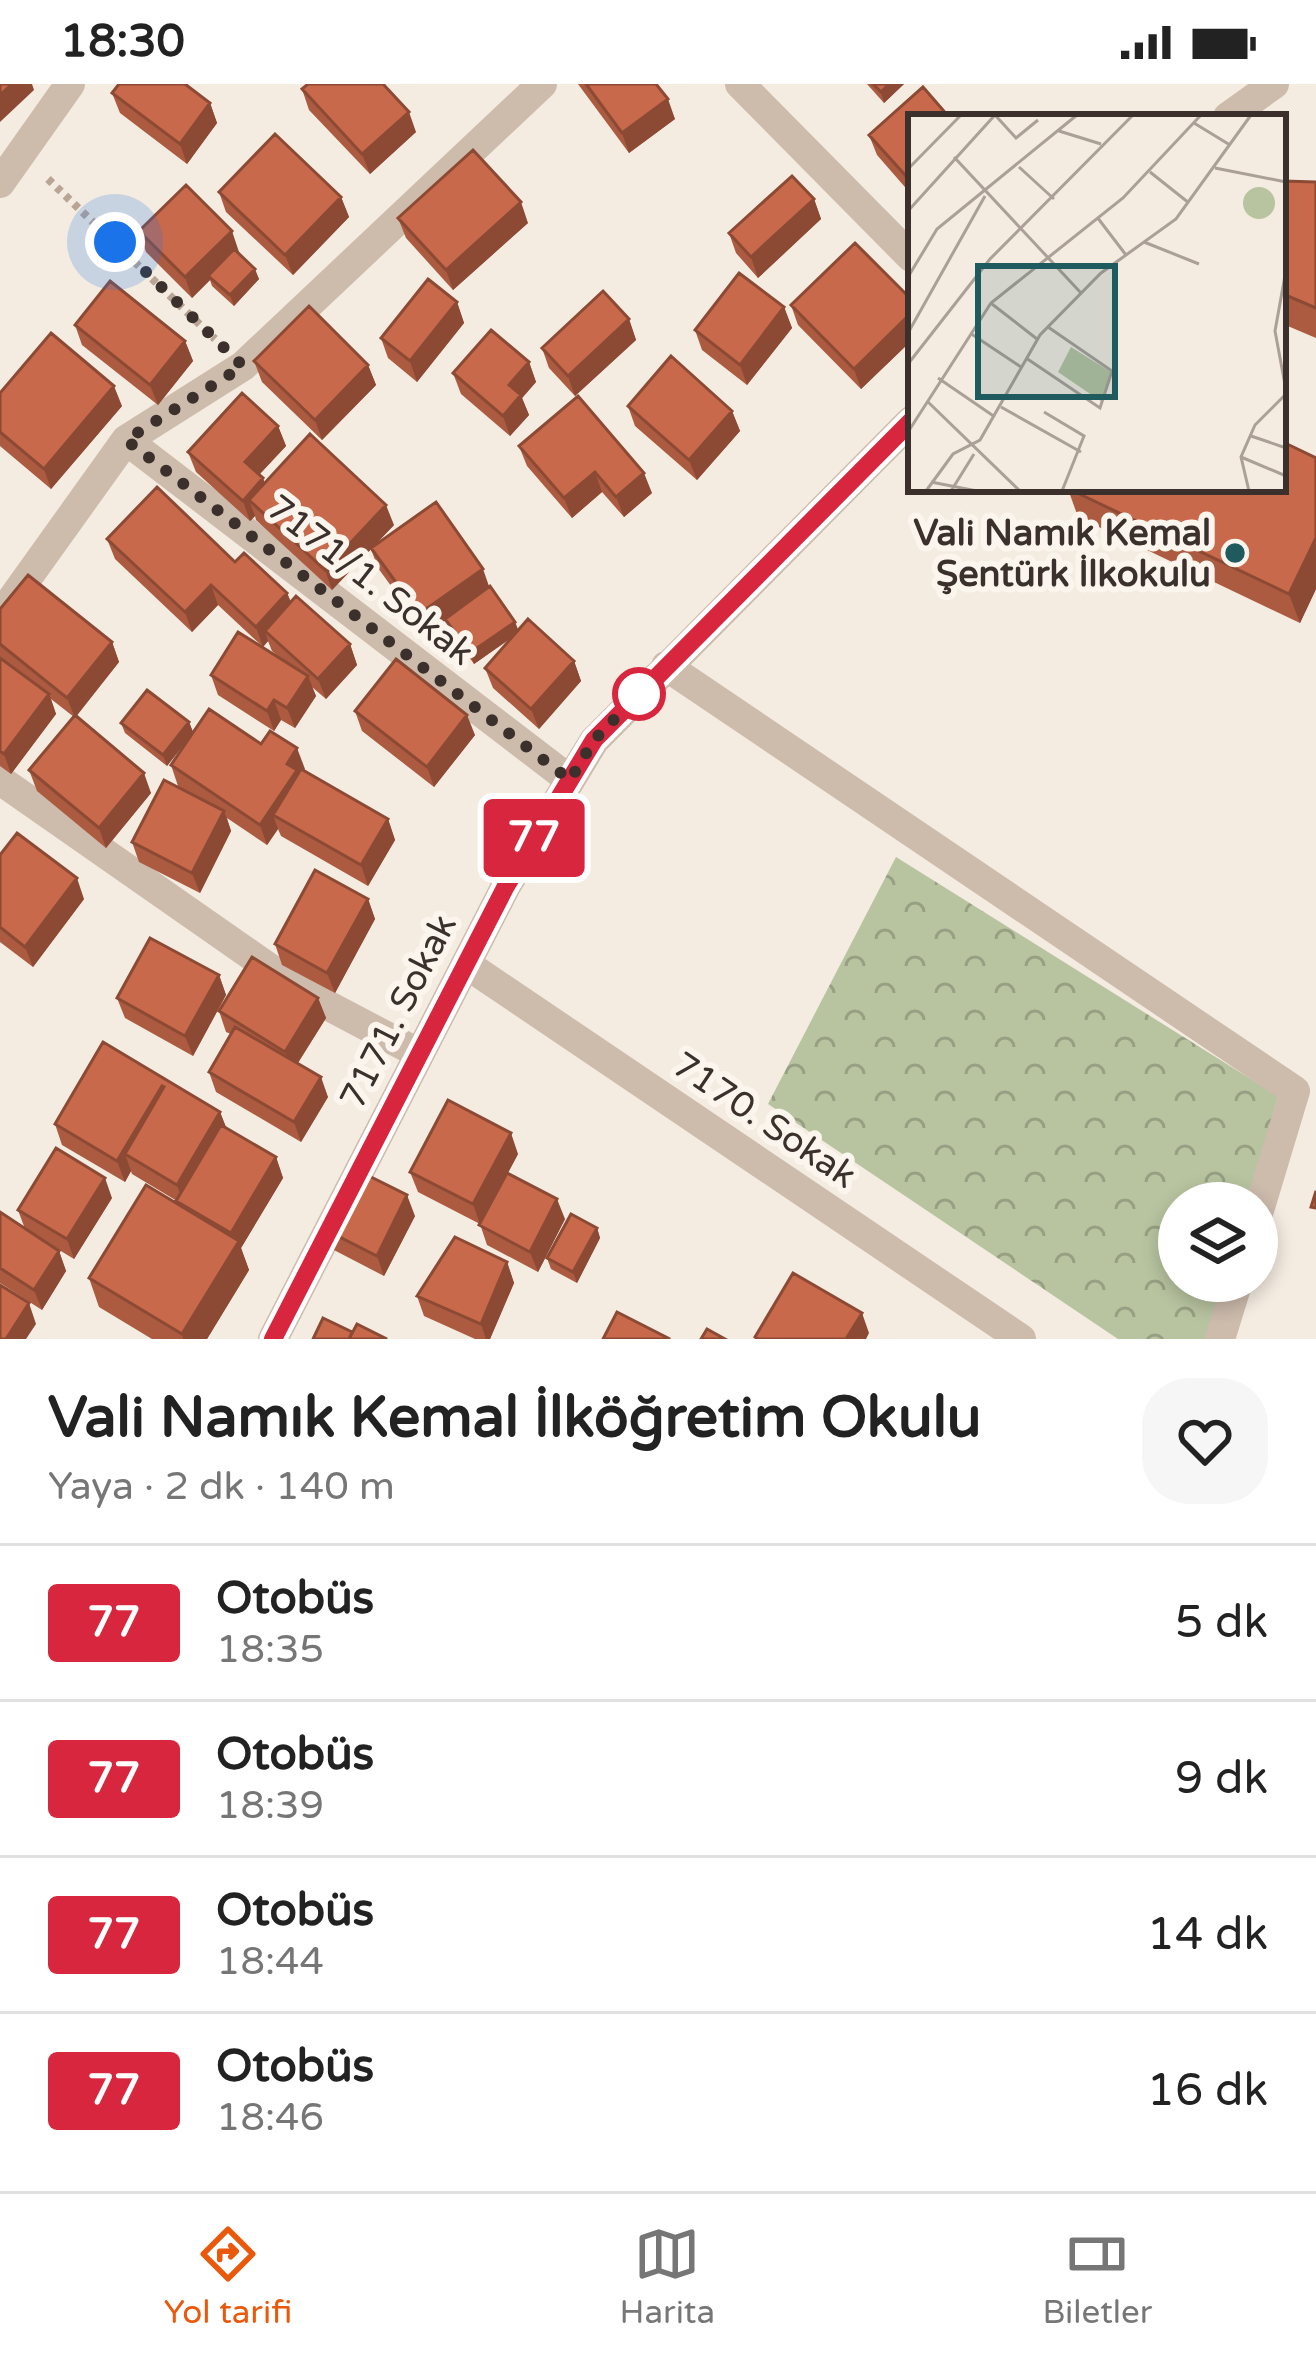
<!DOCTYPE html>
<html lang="tr">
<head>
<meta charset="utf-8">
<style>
	:root { --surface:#fff; --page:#f6f6f6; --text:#222; --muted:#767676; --line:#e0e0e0; --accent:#ea580c }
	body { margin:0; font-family:"Varela Round",sans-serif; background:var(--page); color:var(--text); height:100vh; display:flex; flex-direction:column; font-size:45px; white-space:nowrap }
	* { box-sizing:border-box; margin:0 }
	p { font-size:39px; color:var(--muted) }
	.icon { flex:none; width:66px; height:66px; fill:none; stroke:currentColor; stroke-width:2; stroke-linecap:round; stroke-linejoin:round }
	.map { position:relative; height:1255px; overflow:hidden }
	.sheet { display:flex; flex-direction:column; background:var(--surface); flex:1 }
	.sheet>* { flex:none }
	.badge { padding:0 24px; border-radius:9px; font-size:42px; line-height:78px }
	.buttons { position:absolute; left:1158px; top:1098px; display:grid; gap:24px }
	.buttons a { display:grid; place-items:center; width:120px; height:120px; border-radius:50%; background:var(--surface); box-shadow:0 6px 18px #0003; font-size:60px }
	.you { position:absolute; width:60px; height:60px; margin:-30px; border:9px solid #fff; border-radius:50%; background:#1a73e8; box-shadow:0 0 0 18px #1a73e833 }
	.map>.badge { position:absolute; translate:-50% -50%; box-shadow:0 0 0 6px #fff }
	.round { display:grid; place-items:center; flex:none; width:126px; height:126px; border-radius:48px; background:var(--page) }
	.summary { display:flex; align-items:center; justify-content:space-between; height:204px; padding:0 48px }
	h1 { font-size:57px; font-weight:700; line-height:90px }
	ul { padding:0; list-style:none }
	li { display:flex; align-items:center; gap:36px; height:156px; padding:0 48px; border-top:3px solid var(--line) }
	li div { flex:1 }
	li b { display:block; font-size:45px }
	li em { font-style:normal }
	li .badge { min-width:132px; font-weight:700; text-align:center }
	.status { display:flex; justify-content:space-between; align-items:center; height:84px; padding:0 60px; background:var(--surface); direction:ltr }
	.status svg { height:33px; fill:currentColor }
	.tabs { display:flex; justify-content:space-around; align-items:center; height:168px; border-top:3px solid var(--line); background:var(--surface); font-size:33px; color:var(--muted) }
	.tabs a { display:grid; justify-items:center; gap:6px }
	.tabs .selected { color:var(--accent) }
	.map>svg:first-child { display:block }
	.forest { fill:url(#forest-crowns) }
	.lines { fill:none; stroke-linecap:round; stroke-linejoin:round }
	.path { stroke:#b9a596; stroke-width:8; stroke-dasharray:6 6; stroke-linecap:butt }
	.street { stroke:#cdbbac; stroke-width:30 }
	.wall { fill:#ac5a40 }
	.shaded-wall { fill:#8c4a34 }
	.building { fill:#c8694b; stroke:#8c4a34; stroke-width:3 }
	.line-casing { stroke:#fff; stroke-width:27 }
	.line { stroke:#d7263d; stroke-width:18 }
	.walk { stroke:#3b302b; stroke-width:12; stroke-dasharray:0 21.6 }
	.poi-dot { fill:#1f5a5e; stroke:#fbf5ee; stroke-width:4.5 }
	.stop-dot { fill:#fff; stroke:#d7263d; stroke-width:6 }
	.labels { text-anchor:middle; stroke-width:12; stroke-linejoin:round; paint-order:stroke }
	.poi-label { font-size:36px; font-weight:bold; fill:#3b302b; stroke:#fbf5ee; text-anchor:end }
	.street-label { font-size:36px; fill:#3b302b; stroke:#fbf5ee }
	.inset-road { fill:none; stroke:#aaa098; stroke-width:3 }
	.view { fill:#1f5a5e; fill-opacity:0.15; stroke:#1f5a5e; stroke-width:6 }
	.inset-edge { fill:none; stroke:#3b302b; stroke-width:6 }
</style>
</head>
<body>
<div class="status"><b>18:30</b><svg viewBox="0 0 49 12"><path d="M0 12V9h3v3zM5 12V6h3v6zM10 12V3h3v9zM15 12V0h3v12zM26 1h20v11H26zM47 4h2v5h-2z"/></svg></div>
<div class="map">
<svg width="1316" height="1255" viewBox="0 0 1316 1255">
	<defs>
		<pattern id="forest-crowns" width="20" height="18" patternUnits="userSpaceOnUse" patternTransform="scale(3)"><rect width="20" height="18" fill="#b8c4a0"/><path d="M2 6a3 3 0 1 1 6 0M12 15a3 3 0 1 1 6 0" fill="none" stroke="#97a083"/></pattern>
	</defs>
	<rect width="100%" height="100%" fill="#f4ebe1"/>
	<path class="forest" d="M896 773 1278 1012 1248 1119H1179V1197H1226L1210 1255H1118L768 1020Z"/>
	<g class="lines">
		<path class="path" d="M48 95 215 255"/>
		<path class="street" d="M740 0 911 173
			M1228 33 1274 0
			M0 99 70 0
			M126 356 570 696
			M0 532 126 356 243 282 542 0
			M666 582 1295 1007 1257 1133
			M0 696 308 911 418 969
			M466 880 1021 1255
			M273 1255 506 802 594 657 911 337
			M1220 1255 1238 1197"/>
	</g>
	<path class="wall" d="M578 0H656L675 35 629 69Z
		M867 0H904L884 19Z
		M302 5 416 48 370 90 309 26Z
		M112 9 210 19 217 39 187 80 120 29Z
		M911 33V110L877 71 869 51Z
		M1283 97 1316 98V254L1283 240Z
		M219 108 341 113 349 133 293 191 226 128Z
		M814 115 821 135 758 194 736 169 729 149Z
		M398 134 528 139 453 206 406 154Z
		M139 147 239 168 259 195 234 222 212 202 210 196 192 214 146 168Z
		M911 215V257L861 305 798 241 791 221Z
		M457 218 464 239 417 298 388 274 381 254Z
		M784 223 792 244 747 301 702 266 695 246Z
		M629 235 636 256 575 312 549 284 542 264Z
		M75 241 185 257 193 277 158 321 82 261Z
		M254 277 368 281 376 301 322 356 262 298Z
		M529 278 536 298 522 314 529 331 510 352 461 310 453 289Z
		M0 309 122 322 51 405 0 362Z
		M628 322 732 327 740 347 697 396 635 342Z
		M278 342 286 362 259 391 265 399 394 441 375 461 489 503 515 538 518 546 574 577 581 597 539 645 493 604 485 584 513 553 474 580 449 545 446 536 426 550 378 484 371 465 332 506 256 436 255 432 250 437 196 388 188 368Z
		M519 362 652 409 624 433 602 408 572 434 527 382Z
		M1316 374V505L1300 539 1078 433 1068 405Z
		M107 455 235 478 287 509 291 518 350 560 357 581 326 615 312 603 316 612 295 644 281 636 274 647 218 611 211 591 279 573 272 567 268 557 263 563 218 521 192 548 115 475Z
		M0 525 112 558 119 578 76 632 151 709 106 764 37 707 29 686 74 633 51 615 56 630 11 690 0 682Z
		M355 627 475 651 434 703 362 647Z
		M189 638 193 648 261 660 388 735 395 756 368 802 281 752 278 745 267 761 227 734 231 747 200 809 139 778 132 758 188 708 178 702 171 681 191 652 167 682 125 649 121 639Z
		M0 771 84 815 33 883 0 858Z
		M368 815 375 835 335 909 282 881 275 860Z
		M219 891 226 911 193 972 125 934 117 914Z
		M318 914 326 934 298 979 328 1013 301 1058 216 1008 209 988 231 950 226 948 219 927Z
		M103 958 220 1028 226 1044 276 1073 283 1094 241 1164 249 1186 207 1255H152L99 1223 89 1194 178 1120 177 1117 132 1090 131 1087 125 1098 62 1061 55 1040Z
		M518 1070 508 1089 565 1135 538 1188 487 1161 480 1140 418 1108 410 1088Z
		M112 1114 74 1175 46 1158 59 1167 66 1187 42 1226 0 1199V1128L25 1145 18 1126Z
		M415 1132 384 1192 332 1165 324 1145Z
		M597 1144 600 1154 577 1199 551 1185 547 1174Z
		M507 1178 514 1199 490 1255H475L424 1232 417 1212Z"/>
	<path class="shaded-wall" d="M12 0H32L34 6 0 38V11Z
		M889 0H904L884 19 881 8Z
		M668 15 675 35 629 69 622 49Z
		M210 19 217 39 187 80 180 60Z
		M409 28 416 48 370 90 362 70Z
		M911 87V107L906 92Z
		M341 113 349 133 293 191 285 171Z
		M814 115 821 135 758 194 751 173Z
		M521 118 528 139 453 206 446 186Z
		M232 147 239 168 212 195 208 192 210 196 192 214 185 193Z
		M255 185 259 195 234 222 230 211Z
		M457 218 464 239 417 298 410 277Z
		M784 223 792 244 747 301 740 281Z
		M911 229V257L861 305 854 285Z
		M629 235 636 256 575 312 568 292Z
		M185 257 193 277 158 321 150 301Z
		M529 278 536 298 522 314 529 331 510 352 503 332 509 301Z
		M368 281 376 301 322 356 315 336Z
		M114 302 122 322 51 405 44 385Z
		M732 327 740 347 697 396 689 376Z
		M278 342 286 362 252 398 245 378Z
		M595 388 602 408 572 434 564 414Z
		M644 389 652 409 624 433 616 413Z
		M263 394 271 414 249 416 255 432 250 437 243 417Z
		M386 421 394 441 332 506 325 486Z
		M1316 454V505L1300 539 1289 510Z
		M483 485 490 505 426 550 419 530Z
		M211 501 218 521 192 548 185 528Z
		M287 509 295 529 265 547 268 557 263 563 256 543Z
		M515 538 519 548 474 580 470 569Z
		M112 558 119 578 75 634 67 614Z
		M350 560 357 581 326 615 318 595Z
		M574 577 581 597 539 645 531 625Z
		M308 592 316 612 295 644 287 624Z
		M49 610 56 630 11 690 4 670Z
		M274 616 281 636 274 647 267 627Z
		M467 631 475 651 434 703 427 683Z
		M189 638 193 648 167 682 163 671Z
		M297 664 305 685 273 731 278 745 267 761 260 741 287 680Z
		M144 689 151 709 106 764 99 744Z
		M224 727 231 747 200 809 192 789Z
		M388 735 395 756 368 802 361 781Z
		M77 794 84 815 33 883 25 863Z
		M368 815 375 835 335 909 327 889Z
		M219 891 226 911 193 972 185 952Z
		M318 914 326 934 292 988 285 968Z
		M321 993 328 1013 301 1058 294 1038Z
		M162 1002 170 1022 125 1070 131 1087 125 1098 117 1077Z
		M220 1028 228 1048 184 1121 177 1101Z
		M511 1049 518 1070 480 1140 473 1120Z
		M276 1073 283 1094 241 1164 249 1186 207 1255H183L182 1250 236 1162 231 1149Z
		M105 1094 112 1114 74 1175 67 1155Z
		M407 1111 415 1132 384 1192 377 1172Z
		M557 1115 565 1135 538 1188 530 1168Z
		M597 1144 600 1154 577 1199 573 1188Z
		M59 1167 66 1187 42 1226 34 1206Z
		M507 1178 514 1199 490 1255H486L481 1240Z
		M29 1219 36 1240 26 1255H6Z
		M862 1229 869 1249 866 1255H846Z"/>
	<path class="building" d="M0 0H12L0 11Z
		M119 0H185L210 19 180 60 112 9Z
		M308 0H383L409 28 362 70 302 5Z
		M586 0H656L668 15 622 49Z
		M873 0H889L881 8Z
		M923 3 949 33H911V87L906 92 869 51Z
		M275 50 341 113 285 171 219 108Z
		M473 66 521 118 446 186 398 134Z
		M792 92 814 115 751 173 729 149Z
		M1283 97 1316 98V224L1283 210Z
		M186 101 232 147 185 193 139 147Z
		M855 159 911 215V229L854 285 791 221Z
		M234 165 255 185 230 211 208 192Z
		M739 189 784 223 740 281 695 246Z
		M428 195 457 218 410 277 381 254Z
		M110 197 185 257 150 301 75 241Z
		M603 207 629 235 568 292 542 264Z
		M309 222 368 281 315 336 254 277Z
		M491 246 529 278 509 301 521 311 503 332 453 289Z
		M51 249 114 302 44 385 0 348V309Z
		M671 272 732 327 689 376 628 322Z
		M242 309 278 342 245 378 263 394 243 417 188 368Z
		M578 312 644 389 616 413 595 388 564 414 519 362Z
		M310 350 386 421 325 486 249 416Z
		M1283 358 1316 374V454L1289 510 1069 405H1283Z
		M157 403 235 478 244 469 287 509 256 543 211 501 185 528 107 455Z
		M436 418 483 485 419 530 371 464Z
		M28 491 112 558 67 614 0 560V525Z
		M490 502 515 538 470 569 445 535Z
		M296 512 350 560 318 595 265 547Z
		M528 535 574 577 531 625 485 584Z
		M238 548 308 592 287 624 274 616 267 627 211 591Z
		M0 574 49 610 4 670 0 667Z
		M396 575 467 631 427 683 355 627Z
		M147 606 189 638 163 671 121 639Z
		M209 625 261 660 270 647 297 664 287 680 297 686 260 741 171 681Z
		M75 631 144 689 99 744 29 686Z
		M301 685 388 735 361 781 273 731Z
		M164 696 224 727 192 789 132 758Z
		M17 749 77 794 25 863 0 843V771Z
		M315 786 368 815 327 889 275 860Z
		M150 854 219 891 185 952 117 914Z
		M252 873 318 914 285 968 219 927Z
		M235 943 321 993 294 1038 209 988Z
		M103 958 220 1028 177 1101 125 1070 164 1003 162 1002 117 1077 55 1040Z
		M448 1016 511 1049 473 1120 410 1088Z
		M221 1041 276 1073 231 1149 176 1117Z
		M56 1064 105 1094 67 1155 18 1126Z
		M355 1085 407 1111 377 1172 324 1145Z
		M507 1089 557 1115 530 1168 479 1141Z
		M146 1101 239 1157 182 1250 89 1194Z
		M1316 1107V1124L1311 1123Z
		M0 1128 59 1167 34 1206 0 1184Z
		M571 1130 597 1144 573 1188 547 1174Z
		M455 1153 507 1178 481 1240 417 1212Z
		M793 1189 862 1229 846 1255H758L755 1253Z
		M0 1201 29 1219 6 1255H0Z
		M617 1228 670 1255H603Z
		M323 1234 352 1248 349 1255H313Z
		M357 1240 387 1255H349Z
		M707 1245 725 1255H701Z"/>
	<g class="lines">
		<g class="line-casing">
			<path id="line" d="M273 1255 506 802 594 656 911 337"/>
		</g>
		<use href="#line" class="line"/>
		<path class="walk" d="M115 158 243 282 126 356 570 696 594 656 642 607 639 610"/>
	</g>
	<circle class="poi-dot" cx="1235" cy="469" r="12"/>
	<circle class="stop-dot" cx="639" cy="610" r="24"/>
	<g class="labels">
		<g class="poi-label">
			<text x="1211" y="461">Vali Namık Kemal<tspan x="1211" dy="41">Şentürk İlkokulu</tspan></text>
		</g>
		<g class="street-label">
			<text transform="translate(371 495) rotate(38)" y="13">7171/1. Sokak</text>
			<text transform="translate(397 927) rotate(-63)" y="13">7171. Sokak</text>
			<text transform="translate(765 1035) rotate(34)" y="13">7170. Sokak</text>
		</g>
	</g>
	<g transform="translate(908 30)">
		<rect width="378" height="378" fill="#f4ebe1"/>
		<path d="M163 233 203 258 194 288 150 258Z" fill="#b8c4a0"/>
		<path d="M335 89a16 16 0 1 1 32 0a16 16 0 1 1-32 0Z" fill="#b8c4a0"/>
		<path class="inset-road" d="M286 9 322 31M151 17 193 30M46 43 173 179M111 53 146 85M307 54 378 68M0 55 53 1M242 58 281 89M0 97 87 1 108 24 130 6M189 103 218 141M236 128 291 150M378 156 367 217 378 276M0 163 29 115 169 1M84 190 129 225M0 219 77 82M62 219 113 253M118 244 192 294 204 257 140 213M0 250 82 145 225 1M30 264 87 303M19 287 112 377M93 293 173 338M136 298 176 322 154 377M0 318 83 189 215 84 293 1M343 322 378 334M333 343 378 362M23 368 69 377M18 377 45 340 72 326 132 221 193 159 268 105 343 1M43 377 66 340M341 377 333 343 347 311 378 280"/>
		<path class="view" d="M70 152H207V283H70Z"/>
		<rect width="378" height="378" class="inset-edge"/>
	</g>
</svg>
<div class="buttons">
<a><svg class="icon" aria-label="layers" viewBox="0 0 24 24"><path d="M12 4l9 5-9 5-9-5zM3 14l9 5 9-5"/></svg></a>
</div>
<div class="you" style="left:115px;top:158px"></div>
<b class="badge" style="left:534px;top:754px;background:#d7263d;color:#fff">77</b>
</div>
<section class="sheet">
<div class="summary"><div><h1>Vali Namık Kemal İlköğretim Okulu</h1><p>Yaya · 2 dk · 140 m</p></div><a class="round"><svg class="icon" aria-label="heart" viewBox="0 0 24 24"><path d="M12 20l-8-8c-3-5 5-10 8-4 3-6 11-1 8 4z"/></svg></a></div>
<ul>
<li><span class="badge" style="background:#d7263d;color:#fff">77</span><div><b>Otobüs</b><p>18:35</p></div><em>5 dk</em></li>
<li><span class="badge" style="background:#d7263d;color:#fff">77</span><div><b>Otobüs</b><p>18:39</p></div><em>9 dk</em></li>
<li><span class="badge" style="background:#d7263d;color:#fff">77</span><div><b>Otobüs</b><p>18:44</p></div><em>14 dk</em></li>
<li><span class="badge" style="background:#d7263d;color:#fff">77</span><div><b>Otobüs</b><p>18:46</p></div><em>16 dk</em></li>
</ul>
</section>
<nav class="tabs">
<a class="selected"><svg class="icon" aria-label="directions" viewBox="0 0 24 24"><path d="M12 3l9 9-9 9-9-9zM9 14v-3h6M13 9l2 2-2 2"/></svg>Yol tarifi</a>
<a><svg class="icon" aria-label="map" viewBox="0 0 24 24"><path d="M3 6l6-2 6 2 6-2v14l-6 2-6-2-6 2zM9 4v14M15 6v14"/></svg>Harita</a>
<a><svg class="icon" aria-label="tickets" viewBox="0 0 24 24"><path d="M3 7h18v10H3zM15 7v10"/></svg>Biletler</a>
</nav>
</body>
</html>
